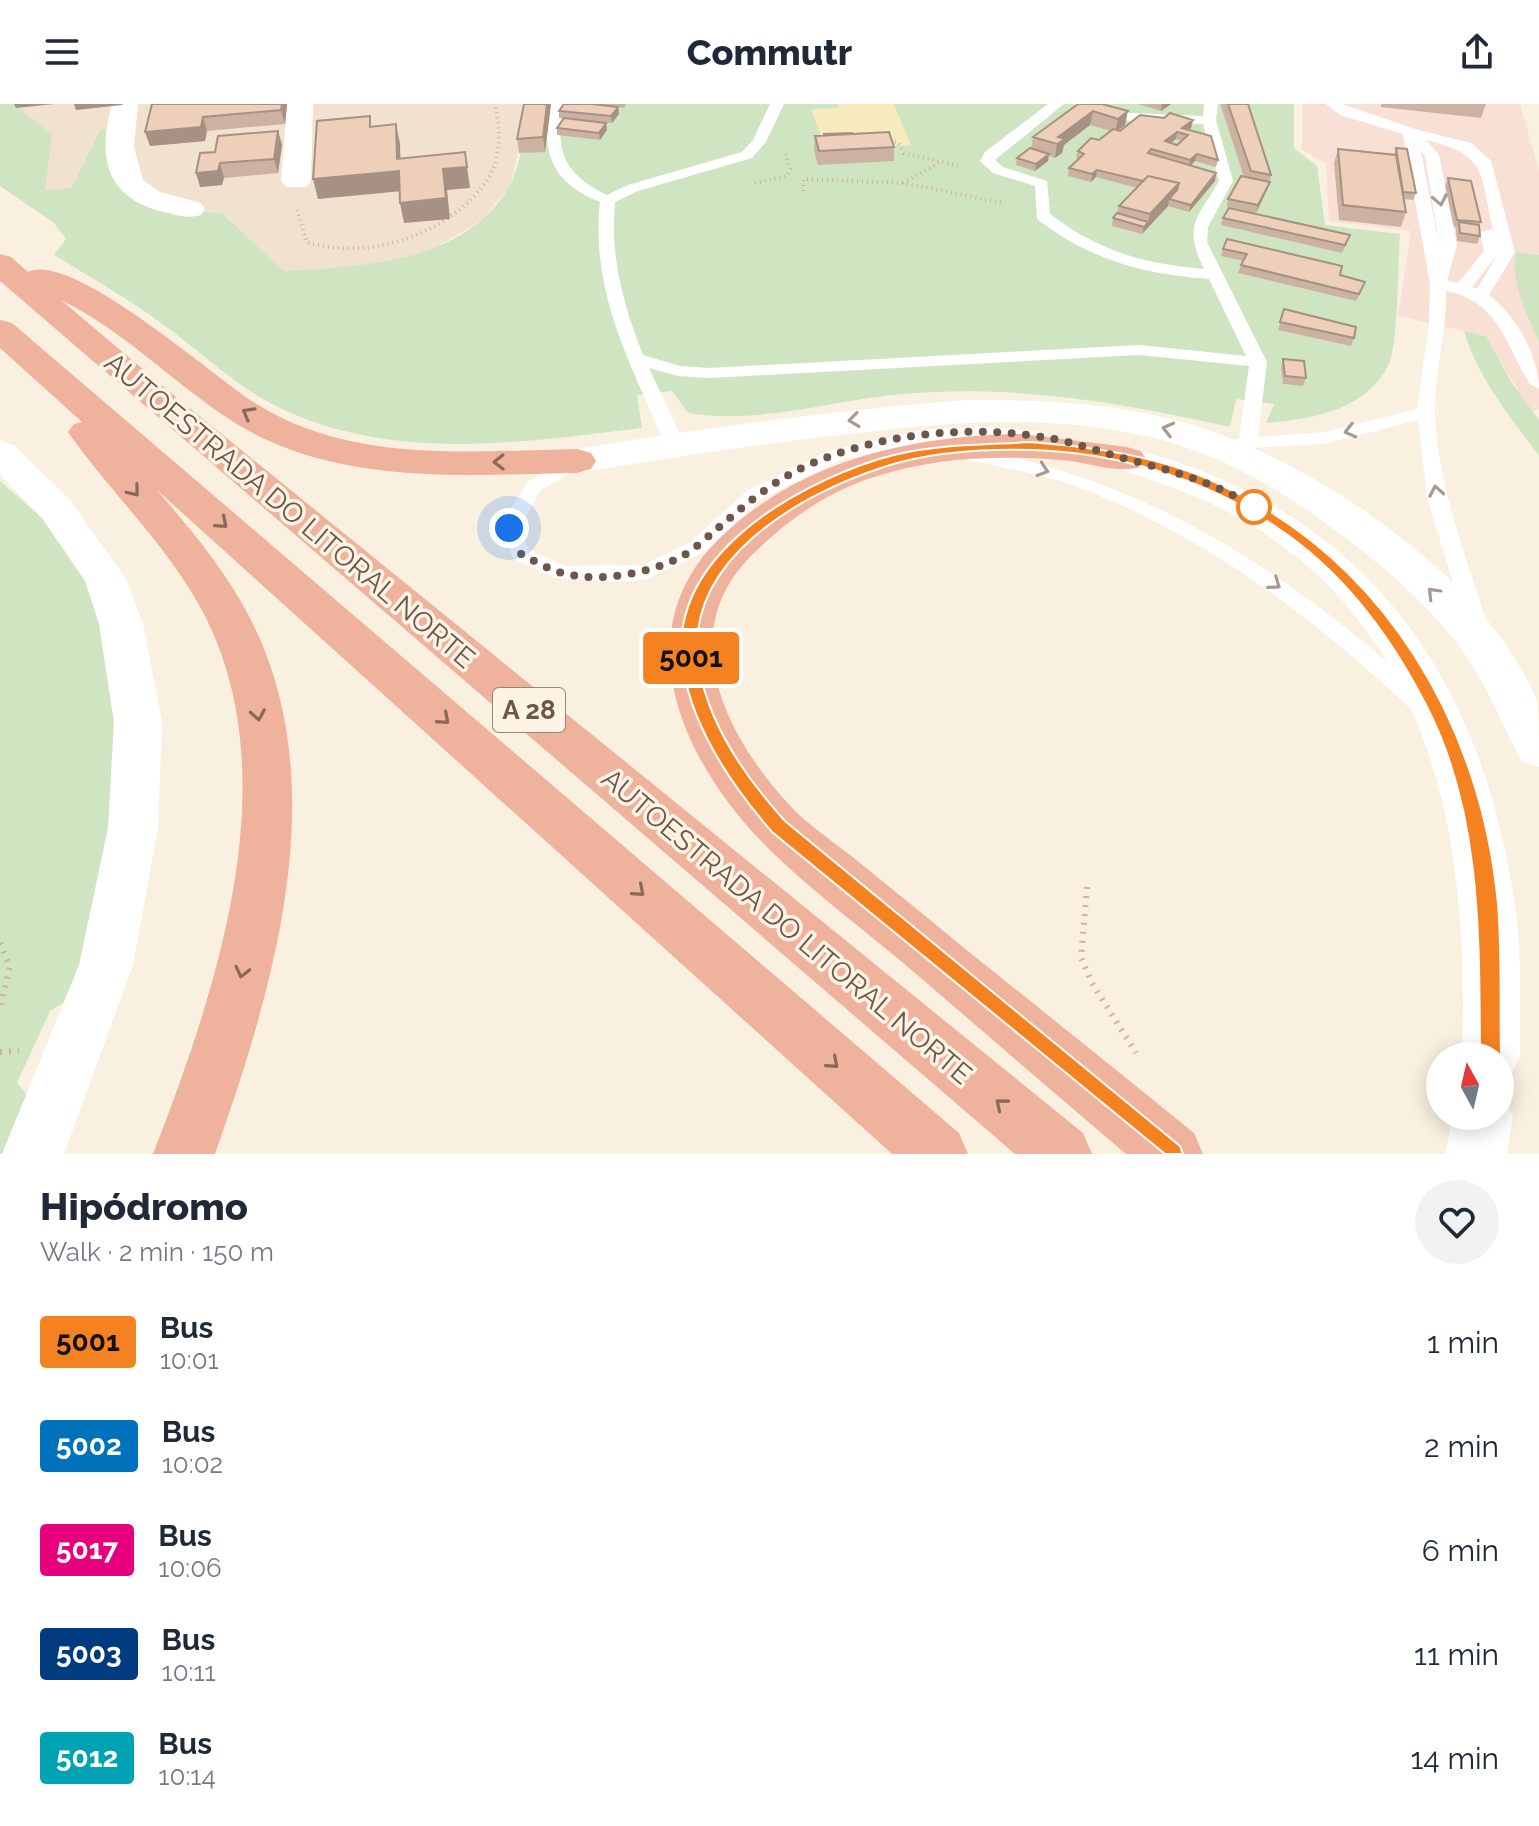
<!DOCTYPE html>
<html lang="en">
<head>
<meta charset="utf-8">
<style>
	:root { --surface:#fff; --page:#f2f2f3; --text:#1f2937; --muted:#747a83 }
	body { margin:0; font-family:Raleway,sans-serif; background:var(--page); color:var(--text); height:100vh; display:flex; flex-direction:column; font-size:30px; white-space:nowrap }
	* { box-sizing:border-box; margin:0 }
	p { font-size:26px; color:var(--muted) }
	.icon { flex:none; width:44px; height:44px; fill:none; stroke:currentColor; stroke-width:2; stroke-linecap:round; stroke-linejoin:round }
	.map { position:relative; height:1050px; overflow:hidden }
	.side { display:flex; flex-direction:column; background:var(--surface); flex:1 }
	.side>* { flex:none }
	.badge { padding:0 16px; border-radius:6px; font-size:28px; line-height:52px }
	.needle { width:52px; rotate:352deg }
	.tools { position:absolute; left:1426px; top:938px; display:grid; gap:16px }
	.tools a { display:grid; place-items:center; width:88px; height:88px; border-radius:50%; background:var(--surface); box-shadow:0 4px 20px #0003; font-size:40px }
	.you { position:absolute; width:40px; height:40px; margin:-20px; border:6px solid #fff; border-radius:50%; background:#1a73e8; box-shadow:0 0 0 12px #1a73e833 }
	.map>.badge { position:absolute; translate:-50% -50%; box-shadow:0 0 0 4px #fff }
	.round { display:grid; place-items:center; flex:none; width:84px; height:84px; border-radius:42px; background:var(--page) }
	.summary { display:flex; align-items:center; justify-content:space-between; height:136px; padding:0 40px }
	h1 { font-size:38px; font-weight:800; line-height:60px }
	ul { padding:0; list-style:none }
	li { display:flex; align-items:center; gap:24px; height:104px; padding:0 40px }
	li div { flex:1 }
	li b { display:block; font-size:30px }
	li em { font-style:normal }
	li .badge { min-width:88px; font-weight:700; text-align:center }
	header { display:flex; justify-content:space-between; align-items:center; height:104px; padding:0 40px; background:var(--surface); font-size:36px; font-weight:800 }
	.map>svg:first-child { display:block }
	.residential { fill:#f1e2d0 }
	.commercial { fill:#f9e0d5 }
	.green { fill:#cfe5c1 }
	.sand { fill:#f7eabd }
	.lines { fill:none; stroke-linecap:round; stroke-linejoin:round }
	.path-far1 { stroke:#d1b29e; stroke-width:4; stroke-dasharray:1 4; stroke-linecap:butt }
	.path { stroke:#d1b29e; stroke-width:6; stroke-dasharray:2 7; stroke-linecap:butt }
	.lane { fill:#fff; fill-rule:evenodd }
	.street { fill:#fff; fill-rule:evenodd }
	.secondary { fill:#fff; fill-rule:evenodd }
	.highway { fill:#efb29c; fill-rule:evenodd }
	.wall { fill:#ccb2a0; fill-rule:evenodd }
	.shaded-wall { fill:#a69182 }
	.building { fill:#edcfba; stroke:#a69182; stroke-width:2; fill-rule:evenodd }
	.oneway { stroke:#a89a92 }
	.oneway2 { stroke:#88695a }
	.line { fill:#f58220; stroke:#fff; stroke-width:2 }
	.walk { stroke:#6e574a; stroke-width:8; stroke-dasharray:0 14.4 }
	.stop-dot { fill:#fff; stroke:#f58220; stroke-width:4 }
	.labels { text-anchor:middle; stroke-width:7; stroke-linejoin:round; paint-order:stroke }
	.shield { fill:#fdf4e6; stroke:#998679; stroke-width:2 }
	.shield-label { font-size:26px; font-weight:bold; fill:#6e574a }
	.street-label { font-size:28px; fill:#6e574a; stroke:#fdf4e6 }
</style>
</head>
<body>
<header><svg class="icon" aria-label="menu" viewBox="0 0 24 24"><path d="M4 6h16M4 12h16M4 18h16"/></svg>Commutr<svg class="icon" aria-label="share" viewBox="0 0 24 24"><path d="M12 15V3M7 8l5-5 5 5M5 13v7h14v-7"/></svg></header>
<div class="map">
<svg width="1539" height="1050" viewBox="0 0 1539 1050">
	<rect width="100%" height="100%" fill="#faf0e0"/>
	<path class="residential" d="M14 0H529L510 82 482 116 433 145 379 161 284 167 223 110 156 97 100 26 71 84 45 86Z"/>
	<path class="commercial" d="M1302 0H1520L1539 67V151L1517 148 1514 156 1520 185 1539 238V306L1531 307 1485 232 1398 212 1411 127 1329 117 1326 60 1302 45Z"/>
	<path class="green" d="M0 0H14L52 31 45 86 71 84 100 26 120 24 121 66 190 105 223 110 284 167C363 162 463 160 509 83 522 61 524 25 529 0H1294V44L1317 62 1325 121 1400 130C1398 156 1398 242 1389 260 1366 307 1312 315 1266 319L1274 300 1236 295 1230 323C1124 299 1014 280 904 290 831 296 761 321 688 309L672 287 637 291 642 324C519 339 389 359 274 301 234 281 198 245 161 219 127 194 90 173 54 151L66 135 54 119 0 82Z
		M1516 148 1539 151V238C1528 214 1509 175 1516 148Z
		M1464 227 1486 232 1512 279 1539 316V352C1510 312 1478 275 1464 227Z
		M0 377C23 398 51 419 69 445 145 559 108 765 77 890L50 907 17 979 34 999 12 1050H0Z"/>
	<path class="sand" d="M838 0H894L911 41 854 44 823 38 811 5 839 4Z"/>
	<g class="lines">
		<path class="path-far1" d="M890 39 898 38 904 49 960 62
			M755 79 787 72 790 65 785 48
			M903 79 939 59
			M803 87 804 75 903 79 1003 99
			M297 106 307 138C367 158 455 129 489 73 502 52 500 23 495 0"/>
		<path class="path" d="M1087 783 1081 854 1092 879 1136 949
			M0 839 10 863 0 904
			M0 948 19 947"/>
		<path class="lane" d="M549 0H563C555 47 563 69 607 91L628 81 742 48 753 36 770 0H784L766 38 752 54 638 87 615 98C610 153 623 200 643 251L680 262 710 264 1139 241 1246 252 1209 175C1143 170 1090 156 1037 115L1035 82 993 69 980 57 985 48 1048 0H1064L995 56 1003 63 1047 77 1050 110C1098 147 1145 160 1204 165 1183 121 1196 117 1219 77L1203 20 1129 17 1073 0H1096L1129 9 1203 12 1204 0H1218L1216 16 1233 77 1208 123 1207 138 1267 258 1258 333 1325 328 1417 305 1429 221 1430 180 1403 30 1340 11 1326 0H1342L1415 25 1471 39 1491 57 1515 148 1489 191C1516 210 1539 254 1539 285L1530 280C1504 239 1500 198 1446 187 1447 228 1434 269 1435 310 1438 384 1467 455 1489 525L1478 533 1467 525 1427 393 1418 316 1325 340 1228 345 1225 341 1228 337 1239 335 1249 262 1139 251 710 274 678 272 649 264 685 341 675 347 668 345C659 329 652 311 645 294 617 233 592 169 600 98 552 79 541 48 549 0ZM1426 36C1489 52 1479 67 1493 125L1480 128 1484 147 1458 179 1447 177 1457 141 1439 51ZM1421 47 1425 52 1440 146ZM1498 150 1477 185 1472 183Z
			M991 323 1038 327 1047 333 1038 339 991 335 928 337 841 356 761 395 704 448 647 475 620 478 555 474 514 455 499 424 527 378 570 353H584L587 357 584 361 541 386 519 424 529 446 565 462 643 461 690 438 747 387 828 347 928 325Z
			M968 344C1148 375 1293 471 1426 592L1430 598 1426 604H1410C1314 514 1204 431 1080 384 1041 369 1001 364 961 354L958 350Z"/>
		<path class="street" d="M112 0H138L134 43 143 76 160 88 201 99 205 105 201 111C187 115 177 111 164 108 106 94 97 54 112 0Z
			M287 0H313L311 77 306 83H286L281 77Z
			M0 337 14 341 70 396 126 475 143 520 162 618 158 724 133 861 64 1050H2L79 861 108 724 114 618 99 520 85 477 42 414 0 371Z"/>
		<path class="secondary" d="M966 296C1041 296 1116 298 1189 320 1313 356 1487 473 1537 597 1539 614 1539 644 1539 663L1522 658C1501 619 1485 576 1458 541 1426 498 1383 462 1340 430 1287 390 1229 354 1165 337 1053 306 936 319 822 333 740 343 659 355 577 369L563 365 558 357 563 349 577 345C706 324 836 306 966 296Z
			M1127 343C1363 404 1480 565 1515 801 1522 851 1520 902 1520 952L1511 971 1500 975V952H1462C1469 753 1441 542 1258 425 1213 396 1164 380 1113 363L1108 355 1113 347Z
			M1500 990 1513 1012 1507 1050H1445L1453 1012H1500Z"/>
		<path class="highway" d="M0 150 11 153 28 168C71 146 215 274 255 299 351 360 469 347 577 345L591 349 596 357 591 365 577 369C461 371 331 382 229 315 171 277 124 227 61 196L176 293 1083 1029 1092 1050H1015L0 177Z
			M0 216 12 219 959 1029 968 1050H892L157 386C191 426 226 467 250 514 336 681 273 885 215 1050H153C215 890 288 679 206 514 171 444 112 391 68 328L74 320 82 318 0 244Z
			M1022 330 1127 343 1141 347 1146 355 1141 363C1115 370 1088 358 1062 356 999 351 935 353 874 373 827 388 787 416 752 451 671 531 729 637 793 705 810 722 831 736 850 751 890 783 930 816 969 848 1044 908 1119 968 1194 1029L1203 1050H1126C1055 990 985 929 915 869 866 827 803 781 759 735 680 651 624 525 722 432 805 354 912 332 1022 330Z"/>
	</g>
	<path class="wall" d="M152 0H287V1L285 20 207 27 205 37 150 42 145 28Z
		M551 0 545 48 519 49 517 35Z
		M564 0H626L624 4 618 3 619 10 612 19 600 18 606 19 607 26 600 36 557 31V24L564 14H559V7Z
		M1102 0 1125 21 1118 27H1120L1193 16 1191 24 1188 26 1218 56 1216 63 1195 57 1190 61 1216 69 1215 77 1189 108 1168 102 1142 130 1112 122 1113 114 1117 109 1119 102 1137 84 1096 73 1091 78 1068 72 1069 64 1078 55 1076 54 1078 47 1099 36 1111 27 1090 21 1064 41 1062 49 1055 54 1049 52 1048 57 1035 67 1016 61 1017 54 1031 45 1033 33ZM1176 35 1181 37 1177 41 1171 39Z
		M1138 0H1171L1161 7Z
		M1221 0H1248L1271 71 1267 86 1256 109 1227 102 1228 95 1244 73 1221 2Z
		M1381 0H1486L1481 14 1381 3Z
		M278 27 282 41 278 69 224 74 222 81 200 83 215 48Z
		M852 30 894 43V57L818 61 814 46 815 32Z
		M1396 44 1416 89 1413 96 1404 95 1406 108 1401 123 1339 116 1334 59 1338 45 1394 51Z
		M1448 74 1481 118 1479 123 1480 132 1477 140 1457 137 1456 126 1457 124 1454 123 1445 82Z
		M1223 114 1347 139 1342 149 1221 121Z
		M1223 145 1340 171 1362 186 1356 197 1238 169 1243 157 1221 152Z
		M1284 205 1354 234 1351 242 1278 226Z
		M1283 255 1306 274 1303 282 1283 280 1281 263Z"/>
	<path class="shaded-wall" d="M14 0H54L16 4Z
		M74 0H123L122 1 76 6Z
		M282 0H287V1L285 20 281 6Z
		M547 0H551L545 48 543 33Z
		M1162 0H1171L1161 7Z
		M618 3 619 10 612 19 611 12Z
		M1093 7 1090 21 1064 41 1062 49 1055 54 1058 33Z
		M1128 7 1125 21 1115 29 1118 15Z
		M203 13 207 27 205 37 150 42 145 28Z
		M1193 16 1191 24 1183 30 1182 24Z
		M606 19 607 26 600 36 599 29Z
		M396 20 400 40 401 75 397 55Z
		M278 27 282 41 278 69 274 55Z
		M1177 28 1176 35 1164 44 1165 37Z
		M465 48 470 84 447 86 450 115 404 119 400 99Z
		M1049 50 1048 57 1035 67 1036 60Z
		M1197 50 1195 57 1188 64 1190 56Z
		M220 59 224 74 222 81 200 83 196 69Z
		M1097 66 1096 73 1091 78 1092 70Z
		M399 67 403 87 318 95 313 75Z
		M1216 69 1215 77 1189 108 1191 101Z
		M1270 78 1267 86 1256 109 1258 101Z
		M1179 79 1175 94 1169 95 1168 102 1142 130 1144 123 1148 118 1150 110Z"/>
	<path class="building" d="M152 0H282L281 6 203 13 201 23 145 28Z
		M524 0H547L543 33 517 35Z
		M564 0H592L618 3 611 12 559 7Z
		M1078 0H1102L1128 7 1118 15 1093 7 1058 33 1065 35 1057 40 1033 33Z
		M1228 0H1248L1271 71 1251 67Z
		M1170 9 1193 16 1182 24 1211 32 1218 56 1197 50 1190 56 1151 45 1148 49 1216 69 1191 101 1169 95 1177 86 1179 79 1148 72 1143 77 1097 66 1092 70 1069 64 1084 50 1078 47 1091 34 1099 36 1113 25 1120 27 1140 11 1164 14ZM1177 28 1188 31 1177 41 1165 37Z
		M370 12V23L396 20 397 55 465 48 467 63 443 65 446 94 400 99 399 67 313 75 317 17Z
		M564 14 606 19 599 29 557 24Z
		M278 27 274 55 220 59 218 67 196 69 200 49 215 48 218 32Z
		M889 28 894 43 819 47 815 32Z
		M852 29V30H823Z
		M1030 44 1049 50 1036 60 1017 54Z
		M1396 44 1407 45 1416 89 1403 88Z
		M1338 45 1396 51 1406 108 1343 101Z
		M1148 72 1179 79 1150 110 1119 102Z
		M1241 72 1270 78 1258 101 1228 95Z
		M1448 74 1471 77 1481 118 1457 116Z
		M1229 104 1350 131 1345 141 1223 114Z
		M1117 109 1148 118 1144 123 1113 114Z
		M1459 118 1479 121 1480 132 1460 129Z
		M1227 135 1342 162 1340 171 1365 178 1359 190 1241 161 1247 150 1223 145Z
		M1284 205 1356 223 1354 234 1280 218Z
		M1283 255 1304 257 1306 274 1285 272Z"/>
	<defs><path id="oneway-chevron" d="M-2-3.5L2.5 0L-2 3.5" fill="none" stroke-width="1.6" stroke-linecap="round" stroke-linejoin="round" transform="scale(2)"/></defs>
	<g class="oneway">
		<use href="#oneway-chevron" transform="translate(1440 96) rotate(79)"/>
		<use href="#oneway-chevron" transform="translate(854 316) rotate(172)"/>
		<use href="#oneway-chevron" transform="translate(1168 325) rotate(-166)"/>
		<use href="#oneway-chevron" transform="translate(1350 327) rotate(166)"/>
		<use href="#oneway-chevron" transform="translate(1043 366) rotate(18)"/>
		<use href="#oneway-chevron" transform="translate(1436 387) rotate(-100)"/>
		<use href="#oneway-chevron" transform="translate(1275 480) rotate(35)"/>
		<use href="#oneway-chevron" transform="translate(1433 489) rotate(-134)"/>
	</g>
	<g class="oneway2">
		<use href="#oneway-chevron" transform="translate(248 309) rotate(-150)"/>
		<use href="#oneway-chevron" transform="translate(499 358) rotate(179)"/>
		<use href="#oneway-chevron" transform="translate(134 387) rotate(51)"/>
		<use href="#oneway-chevron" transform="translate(222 419) rotate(41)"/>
		<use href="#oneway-chevron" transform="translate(258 611) rotate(80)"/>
		<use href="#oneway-chevron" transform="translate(444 615) rotate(41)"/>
		<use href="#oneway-chevron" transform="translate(639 787) rotate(41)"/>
		<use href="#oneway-chevron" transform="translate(242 868) rotate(103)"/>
		<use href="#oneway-chevron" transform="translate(833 959) rotate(41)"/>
		<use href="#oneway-chevron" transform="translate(1001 1000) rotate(-140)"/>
	</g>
	<path class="line" d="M1030 338C1094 343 1160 352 1219 380 1385 457 1481 620 1498 800 1502 850 1500 902 1501 952L1498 959H1483L1480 952C1479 835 1482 710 1427 603 1391 532 1343 467 1276 423 1206 375 1116 348 1031 346 985 345 929 348 884 363 800 390 681 457 699 563 709 622 746 674 785 717L1180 1042 1183 1050H1165L772 728C732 682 693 625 683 564 665 454 793 382 879 355 927 340 980 341 1030 338Z"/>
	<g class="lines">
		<path class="walk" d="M509 424 521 450C533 456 546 464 559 468 597 481 667 468 697 442 733 412 762 383 804 363 879 328 974 320 1054 335 1080 340 1104 349 1130 356 1173 367 1216 379 1254 403"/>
	</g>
	<circle class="stop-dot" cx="1254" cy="403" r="16"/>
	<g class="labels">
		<rect class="shield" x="493" y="584" width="72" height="44" rx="6"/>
		<g class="shield-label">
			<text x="529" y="615">A 28</text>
		</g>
		<g class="street-label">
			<text transform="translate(290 406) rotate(40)" y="10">AUTOESTRADA DO LITORAL NORTE</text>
			<text transform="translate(787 822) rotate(40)" y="10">AUTOESTRADA DO LITORAL NORTE</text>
		</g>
	</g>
</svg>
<div class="tools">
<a><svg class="needle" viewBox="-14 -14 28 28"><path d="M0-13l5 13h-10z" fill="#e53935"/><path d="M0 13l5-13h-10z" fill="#747a83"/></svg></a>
</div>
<div class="you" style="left:509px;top:424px"></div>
<b class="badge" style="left:691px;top:554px;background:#f58220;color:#111">5001</b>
</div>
<section class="side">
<div class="summary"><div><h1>Hipódromo</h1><p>Walk · 2 min · 150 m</p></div><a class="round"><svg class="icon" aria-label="heart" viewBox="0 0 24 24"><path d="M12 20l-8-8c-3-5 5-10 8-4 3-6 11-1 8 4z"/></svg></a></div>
<ul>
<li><span class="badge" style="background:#f58220;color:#111">5001</span><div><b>Bus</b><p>10:01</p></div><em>1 min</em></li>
<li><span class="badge" style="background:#0072bc;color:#fff">5002</span><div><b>Bus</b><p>10:02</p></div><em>2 min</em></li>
<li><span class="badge" style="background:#e6007e;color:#fff">5017</span><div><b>Bus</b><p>10:06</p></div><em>6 min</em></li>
<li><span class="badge" style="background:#003b80;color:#fff">5003</span><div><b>Bus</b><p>10:11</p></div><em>11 min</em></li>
<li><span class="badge" style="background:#00a3b4;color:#fff">5012</span><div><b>Bus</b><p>10:14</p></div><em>14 min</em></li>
</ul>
</section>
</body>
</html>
